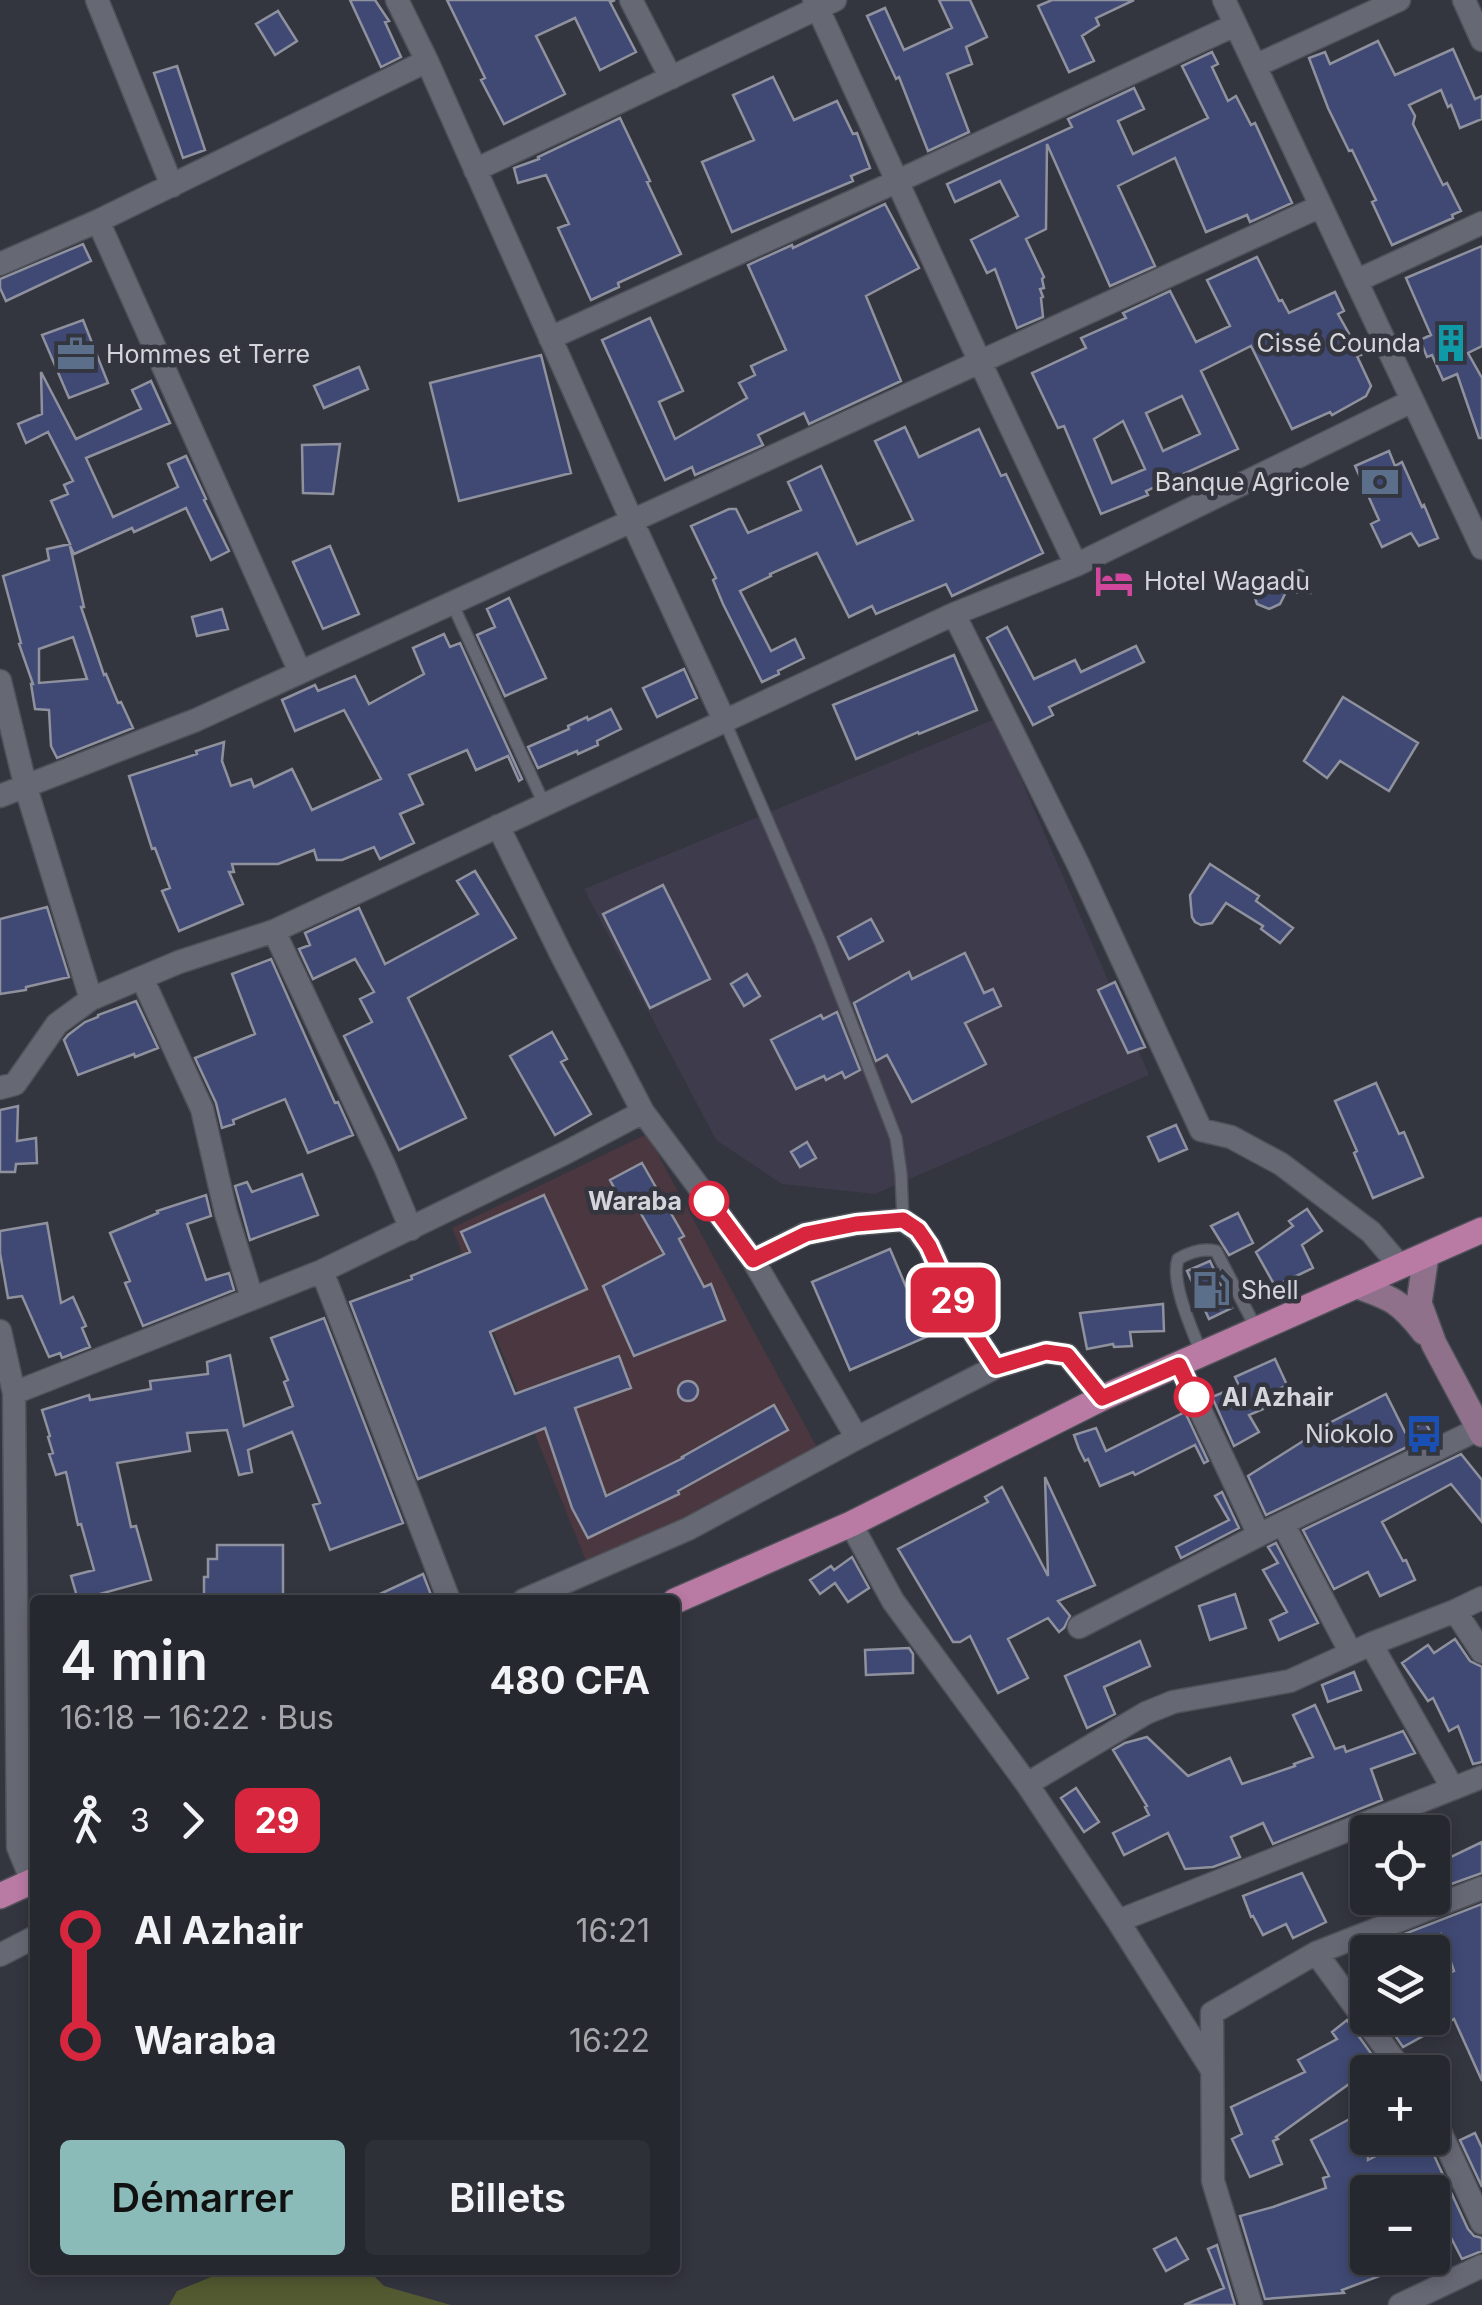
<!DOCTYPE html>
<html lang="fr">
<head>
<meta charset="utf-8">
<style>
	:root { --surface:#26282f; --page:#2e3037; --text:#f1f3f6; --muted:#a4a6aa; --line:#42444b; --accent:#8bbbb9 }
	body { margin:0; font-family:Inter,sans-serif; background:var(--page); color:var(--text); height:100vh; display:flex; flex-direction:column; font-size:38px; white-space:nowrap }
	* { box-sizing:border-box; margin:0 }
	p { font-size:32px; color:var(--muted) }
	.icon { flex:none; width:55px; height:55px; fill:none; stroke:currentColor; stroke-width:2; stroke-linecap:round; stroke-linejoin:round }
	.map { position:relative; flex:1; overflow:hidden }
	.sheet { position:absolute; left:30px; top:1595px; width:650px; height:680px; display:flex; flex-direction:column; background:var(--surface); border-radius:10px; box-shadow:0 5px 15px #0003,0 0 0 2px var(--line) }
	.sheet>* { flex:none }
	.badge { padding:0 20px; border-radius:15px; font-size:35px; line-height:65px }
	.buttons { position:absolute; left:1350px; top:1815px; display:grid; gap:20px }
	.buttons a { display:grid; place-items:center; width:100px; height:100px; border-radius:10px; background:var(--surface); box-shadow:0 5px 15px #0003,0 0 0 2px var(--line); font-size:50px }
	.map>.badge { position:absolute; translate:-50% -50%; box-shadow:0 0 0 5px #fff }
	.legs { display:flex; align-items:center; gap:15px; height:110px; padding:0 30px; font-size:32px }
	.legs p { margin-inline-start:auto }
	.overview { display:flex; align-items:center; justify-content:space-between; height:170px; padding:0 30px }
	h1 { font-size:55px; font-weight:600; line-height:75px }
	.action { display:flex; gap:20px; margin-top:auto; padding:20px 30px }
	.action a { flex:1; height:115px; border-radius:10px; background:var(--accent); color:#111; font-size:40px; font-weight:600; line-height:115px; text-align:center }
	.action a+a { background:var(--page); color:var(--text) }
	ul { padding:0 30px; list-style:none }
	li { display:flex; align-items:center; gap:35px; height:110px; font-size:38px }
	li i { display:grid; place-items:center; width:15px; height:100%; margin:0 12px; background:currentColor }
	li i::after { content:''; width:25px; height:25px; margin:-12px; border:8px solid; border-radius:50%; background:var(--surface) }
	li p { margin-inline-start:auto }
	li:first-child i { background:linear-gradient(#0000 50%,currentColor 0) }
	li:last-child i { background:linear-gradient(currentColor 50%,#0000 0) }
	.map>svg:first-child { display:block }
	.commercial { fill:#3e3b4c }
	.education { fill:#4a373f }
	.green { fill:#535a31 }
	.building { fill:#3f4973; stroke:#8f929e; stroke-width:2.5; fill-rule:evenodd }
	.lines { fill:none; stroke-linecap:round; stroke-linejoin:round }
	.lane-casing { stroke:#4e5158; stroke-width:14 }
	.street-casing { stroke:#4e5158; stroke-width:25 }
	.secondary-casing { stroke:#4e5158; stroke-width:28 }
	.primary-casing { stroke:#4e5158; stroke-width:28 }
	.lane { stroke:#666974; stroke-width:11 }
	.street { stroke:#666974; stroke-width:22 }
	.secondary { stroke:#90718c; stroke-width:25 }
	.primary { stroke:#b97aa4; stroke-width:25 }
	.line-1-casing { stroke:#fff; stroke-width:22 }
	.line-1 { stroke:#d7263d; stroke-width:15 }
	.stop-1-dot { fill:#fff; stroke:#d7263d; stroke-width:5 }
	.labels { text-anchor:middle; stroke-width:9; stroke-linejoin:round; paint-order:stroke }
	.poi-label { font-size:25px; fill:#d4d5db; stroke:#33353f; text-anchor:end }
	.stop-label { font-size:25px; font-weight:bold; fill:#d4d5db; stroke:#33353f; text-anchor:end }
</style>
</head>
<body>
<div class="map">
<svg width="1482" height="2305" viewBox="0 0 1482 2305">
	<rect width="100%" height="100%" fill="#33353f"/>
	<path class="commercial" d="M995 719 1149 1075 875 1194 782 1184 716 1140 584 889Z"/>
	<path class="education" d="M647 1134 819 1451 590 1571 452 1228Z"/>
	<path class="green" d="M228 2270H368L384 2286 451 2305H169L177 2291Z"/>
	<path class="building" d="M350 0H375L389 21 385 22 401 57 381 67Z
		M447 0H615L610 2 636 52 600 70 575 18 536 36 565 94 504 124 481 80 485 78Z
		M939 0H970L987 37 966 47 972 64 947 74 969 132 928 151 899 77 896 79 867 16 885 8 904 50 952 28Z
		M1052 0H1134L1096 18 1099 25 1082 36 1094 61 1069 72 1038 6Z
		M278 11 297 41 275 55 256 24Z
		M1378 41 1395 75 1453 49 1475 99 1482 96V119L1460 128 1451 105 1448 107 1441 90 1409 105 1415 116 1413 124 1436 171 1443 185 1447 183 1461 211 1452 215 1453 218 1392 245 1372 202 1376 200 1352 150 1349 151 1328 108 1309 58 1325 52 1330 64Z
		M1212 52 1218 64 1212 67 1228 101 1236 96 1251 125 1255 123 1292 203 1250 222 1247 215 1206 232 1175 158 1118 186 1155 266 1110 286 1047 144 1046 229 1026 239 1044 277 1042 279 1044 288 1040 289 1043 297 1041 298 1043 317 1017 328 995 269 987 273 971 240 1018 216 1000 181 955 202 947 184 1072 127 1068 119 1134 88 1144 109 1118 121 1133 154 1208 118 1182 66Z
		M177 66 205 150 183 158 154 73Z
		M773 77 794 120 837 101 853 134 857 133 870 168 851 176 853 181 732 232 702 162 754 140 733 95Z
		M620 118 650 181 647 182 681 254 618 283 619 287 591 300 558 228 569 224 546 175 518 183 514 168 539 159 538 157Z
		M885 204 919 268 866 296 901 381 809 424 804 413 758 435 763 445 695 475 692 467 665 480 602 340 650 318 683 391 659 402 675 439 747 398 739 383 755 375 751 366 786 350 748 265 792 245 793 248Z
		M83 244 91 261 6 301 0 288V279Z
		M1482 246V346L1468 353 1482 378V438H1479L1457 374 1443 380 1432 355 1427 357 1420 340 1431 335 1406 278Z
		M1257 257 1279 301 1282 300 1289 313 1335 292 1344 311 1338 314 1361 355 1357 356 1371 386 1366 396 1332 415 1330 412 1292 429 1251 346 1201 371 1238 449 1146 491 1148 495 1101 514 1064 426 1058 428 1032 373 1086 348 1081 338 1126 318 1123 313 1170 291 1196 342 1230 326 1207 280ZM1182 396 1200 434 1163 451 1146 413ZM1123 421 1145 469 1112 483 1094 439Z
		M83 320 108 383 69 398 42 335Z
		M541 355 571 473 459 501 430 383Z
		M359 367 368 389 324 408 314 386Z
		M41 372 76 439 141 409 132 390 151 381 170 423 86 458 113 517 178 487 168 464 186 456 206 499 204 500 229 551 211 560 186 508 134 532 132 528 74 554 70 546 84 607H81L104 675 106 674 118 703 121 702 133 728 57 758 51 746 49 710 35 709 31 684H33L19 644 21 643 3 576 49 560 47 549 70 544 51 501 68 494 64 485 73 481 48 432 26 443 18 424 42 414ZM73 637 87 679 39 683V649Z
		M905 427 919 457 979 429 1001 476 1006 474 1043 553 952 596 946 584 876 614 872 606 849 617 817 553 770 574 771 576 740 591 771 651 795 639 804 658 778 671 779 674 762 682 723 604 713 580 716 578 691 526 729 509H736L748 533 801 510 788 482 821 466 857 544 894 528 913 520 875 441Z
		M340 444 333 494 303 493 302 445Z
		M1389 451 1395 466 1402 462 1422 507 1424 505 1438 538 1419 546 1411 533 1382 547 1371 524 1379 520 1355 466Z
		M330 546 359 614 323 629 293 562Z
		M1301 570 1306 574 1310 593 1286 592 1280 604 1269 609 1257 604 1255 598 1257 586 1269 581 1280 583 1289 571Z
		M509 598 546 678 505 696 477 635 495 627 487 609Z
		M222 609 228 629 197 636 192 617Z
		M1007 627 1034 679 1075 660 1081 672 1136 646 1144 662 1049 707 1053 715 1033 725 987 638Z
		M444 634 450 647 460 643 522 779 519 781 508 756 476 770 467 750 409 775 423 804 400 814 414 843 380 859 374 847 342 860H317L314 850 278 864H232L234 872H229L243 904 179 931 162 891 170 888 155 848 152 849 129 776 197 754 196 751 224 742 222 761 231 786 251 779 254 787 292 769 312 810 381 779 344 710 295 731 282 700 315 685 318 691 355 676 369 704 424 674 413 648Z
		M954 655 977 710 919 734 918 732 856 759 833 705Z
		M684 669 697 698 657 717 643 688Z
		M1343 697 1418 743 1389 791 1340 761 1327 778 1304 761Z
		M611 709 621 729 597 741 598 745 578 754 577 751 538 768 528 747 569 729 568 726 587 717 588 720Z
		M1210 864 1259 896 1256 901 1293 928 1280 943 1261 929 1263 926 1226 903 1212 923 1201 925 1195 922 1192 917 1190 895Z
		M475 871 516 938 408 998 466 1118 399 1150 344 1036 372 1022 360 999 374 992 355 959 313 979 299 949 310 945 305 933 359 908 385 964 478 914 457 881Z
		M663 885 710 979 650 1008 603 914Z
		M47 907 69 977 26 987V990L0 994V919Z
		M871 919 883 941 849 959 838 937Z
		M965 953 984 993 993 989 1001 1006 965 1023 986 1064 912 1102 887 1055 876 1061 854 1003 909 972 912 979Z
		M271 959 335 1103 338 1102 353 1135 308 1153 285 1099 233 1120 234 1124 222 1128 216 1103 195 1058 255 1034 232 974Z
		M747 974 760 996 744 1006 731 984Z
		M1115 982 1145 1047 1128 1053 1098 990Z
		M136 1001 158 1048 135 1057 134 1054 78 1075 64 1040 68 1035 85 1022 98 1017V1015Z
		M837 1012 860 1070 845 1078 842 1072 826 1080 824 1076 796 1089 771 1040 821 1015 823 1019Z
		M552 1032 567 1059 561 1062 591 1114 555 1135 510 1056Z
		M1376 1083 1399 1134 1404 1132 1423 1177 1373 1198 1354 1153 1357 1151 1335 1101Z
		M18 1106 17 1141 36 1138 37 1163 16 1164 15 1172H0V1110Z
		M1176 1125 1187 1149 1159 1161 1148 1137Z
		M807 1142 816 1158 800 1167 791 1152Z
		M642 1163 684 1236 679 1239 704 1287 711 1284 725 1320 634 1356 603 1286 664 1254 636 1205 626 1210 610 1180Z
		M302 1174 318 1215 250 1240 235 1186 247 1182 252 1192Z
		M206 1195 211 1216 187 1224 206 1280 229 1273 234 1290 143 1326 125 1283 130 1281 110 1233 158 1213 157 1211Z
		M544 1195 587 1289 490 1332 515 1394 619 1356 631 1388 575 1408 606 1496 683 1458 682 1457 774 1405 788 1430 678 1491 679 1494 588 1538 572 1508 545 1428 418 1479 350 1302 412 1279 411 1276 470 1252 461 1232Z
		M1307 1209 1322 1231 1302 1245 1313 1268 1275 1286 1256 1252 1293 1226 1289 1221Z
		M1238 1213 1253 1243 1229 1255 1211 1226Z
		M47 1223 61 1303 73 1297 86 1326 82 1328 90 1347 62 1358 60 1353 49 1357 22 1296 8 1298 0 1253V1231Z
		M890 1249 915 1308 921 1306 929 1324 926 1326 931 1335 850 1370 812 1282Z
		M1210 1261 1232 1308 1209 1319 1187 1271Z
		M1163 1304 1164 1331 1130 1332 1132 1346 1114 1347 1113 1344 1087 1349 1080 1313Z
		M324 1318 403 1523 330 1550 313 1505 320 1503 292 1432 248 1450 252 1472 239 1475 227 1430 187 1433 190 1451 117 1463 131 1527 136 1526 151 1580 78 1600 71 1576 94 1570 81 1524 78 1525 66 1472 56 1475 49 1454 53 1453 48 1437 50 1436 42 1410 89 1395 90 1400 151 1389 150 1381 208 1374 207 1362 230 1355 244 1426 293 1406 284 1382 288 1380 271 1338Z
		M1275 1359 1287 1385 1265 1396 1270 1406 1249 1415 1259 1432 1234 1446 1212 1397 1239 1386 1235 1377Z
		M678 1391a10 10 0 1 1 20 0a10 10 0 1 1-20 0Z
		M1386 1394 1405 1432 1425 1422 1432 1435 1266 1515 1248 1476 1308 1438 1306 1435Z
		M1185 1412 1208 1461 1204 1463 1195 1445 1135 1475 1133 1472 1100 1486 1088 1459 1085 1461 1079 1449 1074 1435 1096 1428 1106 1451Z
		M1461 1454 1482 1480V1522L1451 1484 1382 1522 1403 1561 1406 1560 1415 1580 1380 1596 1368 1572 1334 1589 1303 1530Z
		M1045 1477 1095 1585 1058 1601 1070 1616 1064 1628 1059 1632 1048 1618 1008 1639 1028 1678 998 1693 970 1636 960 1642H953L898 1549 988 1502 985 1497 1002 1487 1048 1576Z
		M1222 1492 1239 1528 1181 1558 1176 1547 1229 1520 1215 1496Z
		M1276 1543 1318 1623 1279 1640 1270 1620 1287 1612 1263 1570 1278 1563 1268 1547Z
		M217 1545H283V1600H204V1577H208V1559H217Z
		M852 1557 869 1588 848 1602 835 1583 820 1594 810 1580 831 1566 834 1570Z
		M423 1574 433 1600H367Z
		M1235 1594 1246 1628 1210 1640 1199 1606Z
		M1455 1639 1470 1661 1482 1667V1762L1473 1764 1458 1726 1449 1731 1433 1698 1428 1701 1402 1663 1428 1645 1434 1653Z
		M1140 1641 1150 1666 1104 1687 1115 1714 1087 1728 1065 1676Z
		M909 1648 913 1654V1673L866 1675 865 1650Z
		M1354 1672 1361 1690 1328 1702 1322 1685Z
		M1315 1705 1335 1749 1344 1746 1346 1752 1403 1731 1415 1753 1371 1769 1382 1800 1273 1844 1263 1823 1231 1837 1240 1857 1213 1867 1185 1869 1168 1833 1124 1855 1113 1833 1149 1815 1145 1807 1147 1806 1113 1750 1125 1743 1147 1737 1188 1776 1230 1758 1242 1784 1295 1766 1294 1764 1313 1757 1293 1715Z
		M1076 1788 1099 1822 1084 1832 1061 1798Z
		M1482 1842V1873L1432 1891V1866Z
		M1302 1873 1326 1922 1293 1938 1286 1924 1263 1935 1253 1916 1251 1917 1243 1896Z
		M1482 1904V2081L1454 2019 1403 2047 1383 2018H1432V1978L1454 1971 1441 1934 1397 1952H1358Z
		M1347 2020 1378 2063 1276 2137 1278 2139 1273 2141 1282 2164 1250 2177 1232 2139 1242 2134 1231 2107 1305 2072 1298 2060 1337 2039 1332 2032Z
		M1368 2109V2160L1411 2138H1426L1468 2229 1474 2236 1482 2238V2251L1462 2259 1449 2234 1432 2243V2192H1368V2258H1406L1384 2270 1385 2274 1342 2290 1344 2293 1265 2299 1240 2216 1273 2207 1326 2188 1323 2178 1329 2176 1311 2140Z
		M1475 2133 1482 2148V2187L1460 2140Z
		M1176 2238 1188 2259 1166 2271 1154 2249Z
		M1217 2245 1235 2305H1184L1224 2288 1208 2249Z"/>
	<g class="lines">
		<g class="lane-casing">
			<path id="lane" d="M452 603 545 806
				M725 722 820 942 896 1138 901 1174 903 1220
				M1202 1355C1193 1331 1170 1283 1178 1259 1190 1252 1203 1248 1216 1251L1257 1330"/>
		</g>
		<g class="street-casing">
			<path id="street" d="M97 0 172 186
				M397 0 427 61 632 521 725 722
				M631 0 671 78
				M814 0 980 362 1076 565
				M1224 0 1482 548
				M1464 0 1482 40
				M1255 66 1399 0
				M475 170 835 0
				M98 221 300 672
				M0 264 98 221 427 61
				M1356 281 1482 223
				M550 338 898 181 1235 25
				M954 614 1078 864 1201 1130 1231 1137 1281 1164 1371 1232 1401 1267
				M0 681 26 788 91 999
				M0 796 196 720 1321 206
				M498 826 561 954 643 1112 753 1260 857 1438
				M274 931 385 1167 411 1229
				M142 978 202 1109 226 1213 252 1298
				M0 1088 15 1084 57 1024 91 999 179 962 274 931 954 614 1076 565 1412 401
				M753 1260 805 1234 856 1224 903 1220 917 1230 929 1246 956 1306 996 1367
				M322 1271 449 1600
				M0 1331 14 1393 18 1847 32 1881
				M1179 1365 1259 1535
				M14 1393 322 1271 565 1153 643 1112
				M851 1524 893 1601 1027 1784 1118 1921 1212 2070
				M1283 1524 1351 1653
				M524 1600 688 1529 857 1438 996 1367 1046 1352 1067 1355 1102 1398
				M1455 1611 1482 1652
				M1079 1627 1267 1531 1479 1429
				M1371 1644 1452 1787
				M1027 1784 1146 1713 1173 1702 1290 1681 1371 1644 1455 1611 1482 1598
				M1118 1921 1482 1777
				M1316 1953 1403 2072
				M0 1955 35 1937
				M1432 2114 1482 2223
				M1251 2305 1213 2181 1212 2013 1316 1953 1482 1888
				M1400 2305 1482 2266"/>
		</g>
		<g class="secondary-casing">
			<path id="secondary" d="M1426 1256 1419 1303 1434 1344 1482 1434
				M1357 1286C1392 1298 1401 1302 1424 1332"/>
		</g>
		<g class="primary-casing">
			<path id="primary" d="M675 1601 851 1524 1102 1398 1482 1230
				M0 1896 35 1880"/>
		</g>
		<use href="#lane" class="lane"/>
		<use href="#street" class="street"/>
		<use href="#secondary" class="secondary"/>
		<use href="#primary" class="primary"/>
	</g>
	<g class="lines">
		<g class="line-1-casing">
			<path id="line-1" d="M709 1201 753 1260 806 1234 856 1224 903 1220 918 1230 929 1246 956 1306 996 1367 1046 1352 1067 1355 1102 1398 1179 1365 1194 1397"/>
		</g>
		<use href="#line-1" class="line-1"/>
	</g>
	<defs>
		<g id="building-bare" transform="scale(3)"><path d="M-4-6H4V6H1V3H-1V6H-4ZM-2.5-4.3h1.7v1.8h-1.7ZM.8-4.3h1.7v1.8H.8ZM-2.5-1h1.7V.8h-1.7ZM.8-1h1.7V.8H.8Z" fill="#0f9aa8" stroke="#33353f" stroke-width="2.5" paint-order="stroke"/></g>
		<g id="office-bare" transform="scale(3)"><path d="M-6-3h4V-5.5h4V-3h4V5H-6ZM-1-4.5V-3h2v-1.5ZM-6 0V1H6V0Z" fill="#5c6f8a" stroke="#33353f" stroke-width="2.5" paint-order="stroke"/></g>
		<g id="bank-bare" transform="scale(3)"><path d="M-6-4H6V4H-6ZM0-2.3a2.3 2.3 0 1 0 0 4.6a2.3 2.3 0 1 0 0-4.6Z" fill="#5c6f8a" stroke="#33353f" stroke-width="2.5" paint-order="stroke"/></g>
		<g id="hotel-bare" transform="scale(3)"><path d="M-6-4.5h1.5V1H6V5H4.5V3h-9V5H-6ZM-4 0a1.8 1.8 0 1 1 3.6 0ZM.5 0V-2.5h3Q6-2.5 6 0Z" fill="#d1479c" stroke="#33353f" stroke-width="2.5" paint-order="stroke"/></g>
		<g id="fuel-bare" transform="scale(3)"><path d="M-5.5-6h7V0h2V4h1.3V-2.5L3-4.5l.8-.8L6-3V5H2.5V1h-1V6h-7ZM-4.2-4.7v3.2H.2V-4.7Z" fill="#5c6f8a" stroke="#33353f" stroke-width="2.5" paint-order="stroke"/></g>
		<g id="bus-bare" transform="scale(3)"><path d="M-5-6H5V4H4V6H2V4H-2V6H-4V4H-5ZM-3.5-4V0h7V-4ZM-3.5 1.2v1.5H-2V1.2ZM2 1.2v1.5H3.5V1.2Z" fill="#1a4fb4" stroke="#33353f" stroke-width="2.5" paint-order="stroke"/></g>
	</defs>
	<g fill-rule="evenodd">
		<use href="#building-bare" x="1451" y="343"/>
		<use href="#office-bare" x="76" y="354"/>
		<use href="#bank-bare" x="1380" y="482"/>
		<use href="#hotel-bare" x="1114" y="581"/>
		<use href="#fuel-bare" x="1211" y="1290"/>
		<use href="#bus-bare" x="1424" y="1434"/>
	</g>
	<g class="stop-1-dot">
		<circle cx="709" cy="1201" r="18"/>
		<circle cx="1194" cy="1397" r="18"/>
	</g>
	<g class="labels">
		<g class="poi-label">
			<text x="1421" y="352">Cissé Counda</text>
			<text x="106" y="363" text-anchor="start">Hommes et Terre</text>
			<text x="1350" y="491">Banque Agricole</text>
			<text x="1144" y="590" text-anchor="start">Hotel Wagadu</text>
			<text x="1241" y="1299" text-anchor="start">Shell</text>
			<text x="1394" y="1443">Niokolo</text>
		</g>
		<g class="stop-label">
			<text x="682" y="1210">Waraba</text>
			<text x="1222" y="1406" text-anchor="start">Al Azhair</text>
		</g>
	</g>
</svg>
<div class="buttons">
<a><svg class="icon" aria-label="locate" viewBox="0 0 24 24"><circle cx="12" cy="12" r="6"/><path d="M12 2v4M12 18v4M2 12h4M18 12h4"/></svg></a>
<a><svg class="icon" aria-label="layers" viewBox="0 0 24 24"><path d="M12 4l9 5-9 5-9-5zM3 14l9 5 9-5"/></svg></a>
<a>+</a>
<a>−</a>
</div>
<b class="badge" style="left:953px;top:1300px;background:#d7263d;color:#fff">29</b>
<section class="sheet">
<div class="overview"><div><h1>4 min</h1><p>16:18 – 16:22 · Bus</p></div><b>480 CFA</b></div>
<div class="legs"><svg class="icon" aria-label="walk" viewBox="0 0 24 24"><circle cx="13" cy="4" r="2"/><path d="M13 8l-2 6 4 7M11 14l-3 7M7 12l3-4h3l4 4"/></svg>3<svg class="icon" aria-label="forward" viewBox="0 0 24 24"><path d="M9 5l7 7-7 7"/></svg><b class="badge" style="background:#d7263d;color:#fff">29</b></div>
<ul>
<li><i style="color:#d7263d"></i><b>Al Azhair</b><p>16:21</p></li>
<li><i style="color:#d7263d"></i><b>Waraba</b><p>16:22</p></li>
</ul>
<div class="action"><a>Démarrer</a><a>Billets</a></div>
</section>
</div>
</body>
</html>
